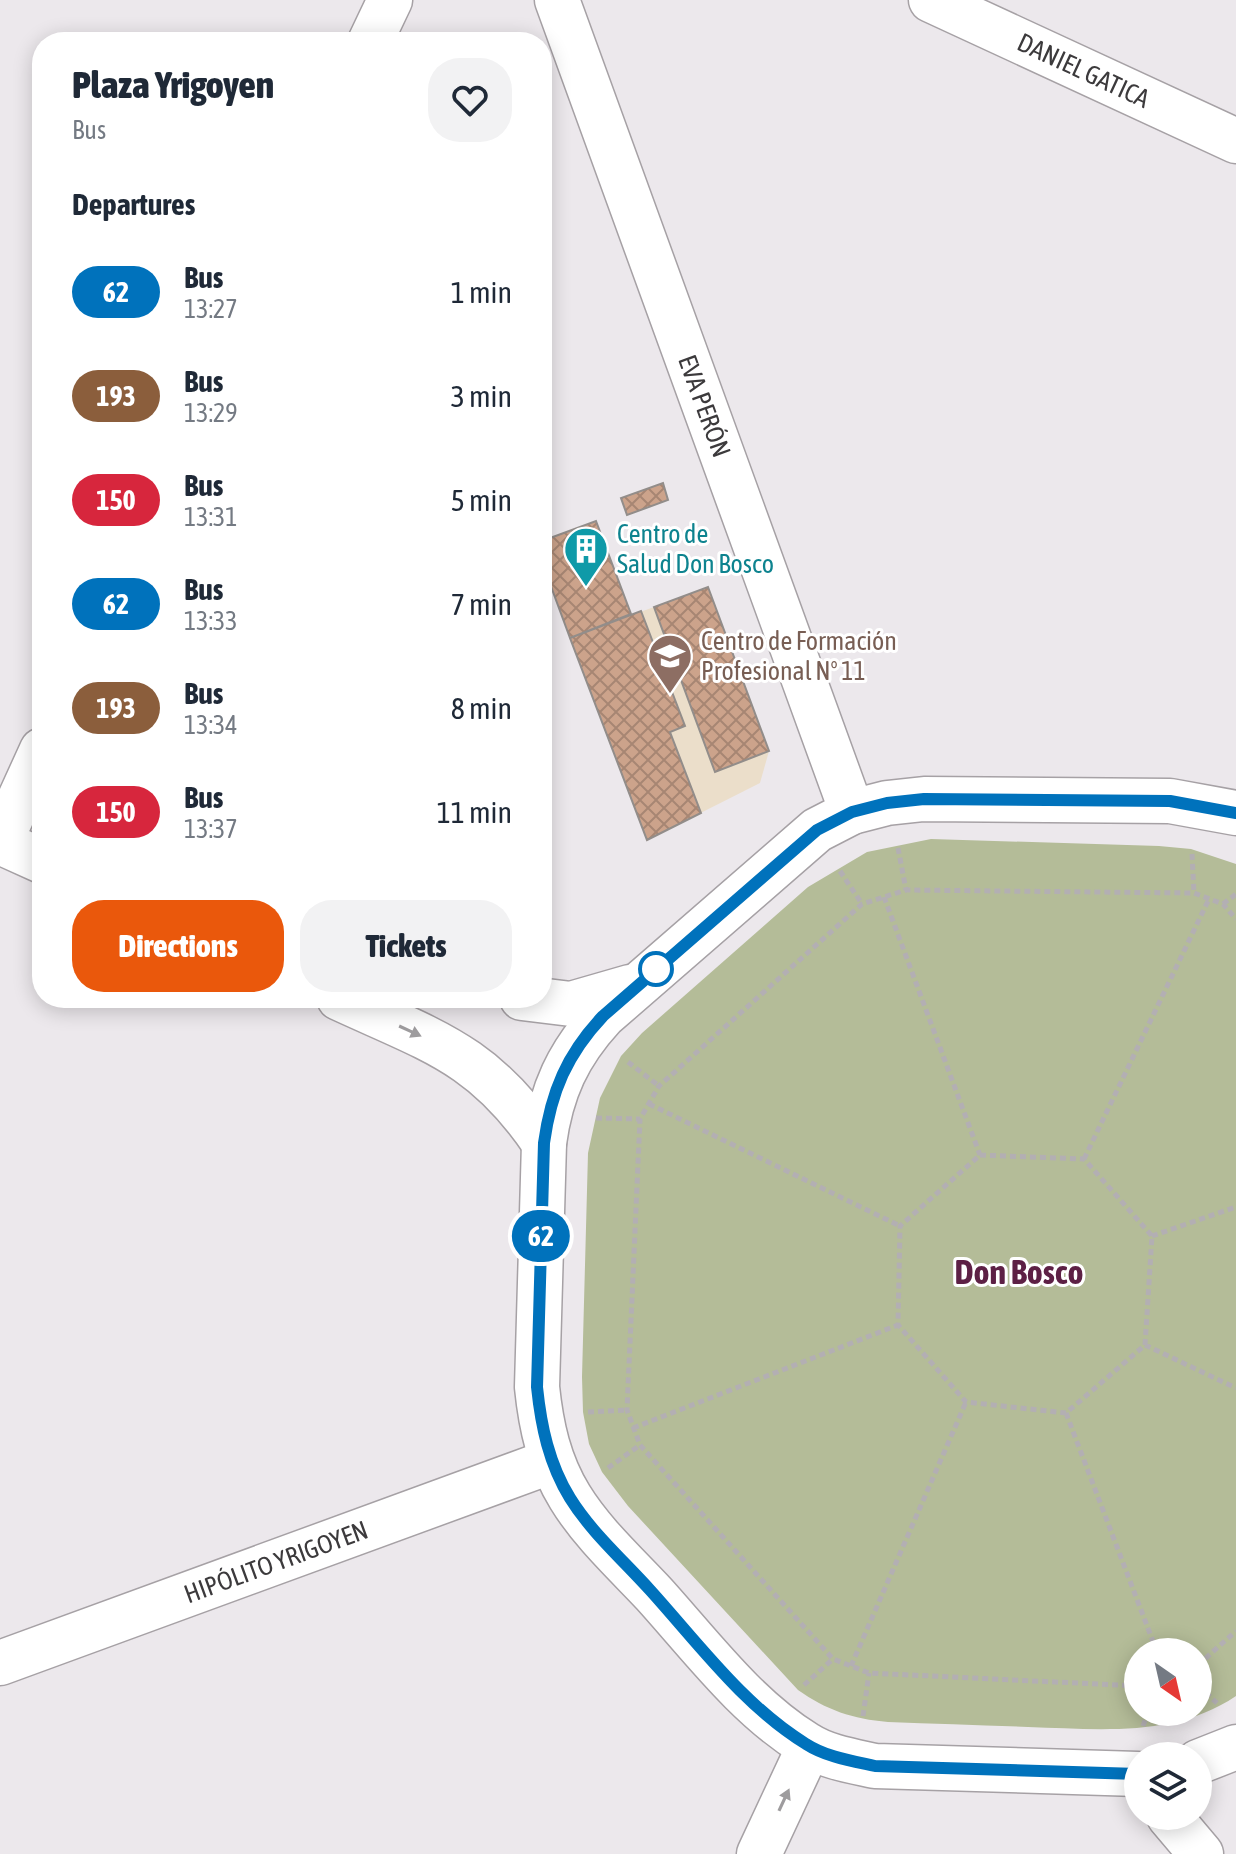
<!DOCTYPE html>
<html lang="en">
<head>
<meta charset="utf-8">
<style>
	:root { --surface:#fff; --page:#f2f2f3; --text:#1f2937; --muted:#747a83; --accent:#ea580c }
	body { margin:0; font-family:"Asap Condensed",sans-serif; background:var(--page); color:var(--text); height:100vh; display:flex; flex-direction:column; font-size:30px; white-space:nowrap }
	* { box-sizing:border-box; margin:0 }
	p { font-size:26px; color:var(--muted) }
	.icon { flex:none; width:44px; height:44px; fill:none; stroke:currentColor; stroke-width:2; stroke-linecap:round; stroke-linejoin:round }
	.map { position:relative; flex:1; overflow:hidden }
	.sheet { position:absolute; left:32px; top:32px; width:520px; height:976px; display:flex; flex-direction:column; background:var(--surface); border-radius:32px; box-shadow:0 4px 20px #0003 }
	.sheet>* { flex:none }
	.badge { padding:0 16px; border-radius:26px; font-size:28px; line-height:52px }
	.needle { width:52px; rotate:146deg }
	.controls { position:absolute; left:1124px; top:1638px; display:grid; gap:16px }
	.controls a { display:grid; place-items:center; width:88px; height:88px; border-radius:50%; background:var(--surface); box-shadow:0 4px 20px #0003; font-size:40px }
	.map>.badge { position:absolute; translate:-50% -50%; box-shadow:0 0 0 4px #fff }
	h2 { padding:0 40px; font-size:30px; line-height:72px }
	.round { display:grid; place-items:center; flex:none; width:84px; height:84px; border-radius:32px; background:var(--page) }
	.headline { display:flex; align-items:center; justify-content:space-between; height:136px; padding:0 40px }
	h1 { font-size:38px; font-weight:800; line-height:60px }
	.button { display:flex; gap:16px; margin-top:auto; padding:16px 40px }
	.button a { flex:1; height:92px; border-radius:32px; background:var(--accent); color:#fff; font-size:32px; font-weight:800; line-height:92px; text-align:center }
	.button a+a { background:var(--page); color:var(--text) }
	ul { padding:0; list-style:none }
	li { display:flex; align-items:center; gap:24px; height:104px; padding:0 40px }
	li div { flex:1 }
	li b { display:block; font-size:30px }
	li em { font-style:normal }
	li .badge { min-width:88px; font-weight:700; text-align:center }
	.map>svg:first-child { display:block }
	.education { fill:#ebdeca }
	.green { fill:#b4bc98; fill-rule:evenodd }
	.building { fill:url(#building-cross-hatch); stroke:#928d8a; stroke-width:2 }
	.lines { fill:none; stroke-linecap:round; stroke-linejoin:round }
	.minor-casing { stroke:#a6a1a5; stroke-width:47 }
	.path { stroke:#b3afb3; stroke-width:5; stroke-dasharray:6 4; stroke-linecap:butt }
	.minor { stroke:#fff; stroke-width:44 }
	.oneway { fill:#9e9c9e }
	.line-casing { stroke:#fff; stroke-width:18 }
	.line { stroke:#0072bc; stroke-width:12 }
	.stop-dot { fill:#fff; stroke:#0072bc; stroke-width:4 }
	.labels { text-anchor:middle; stroke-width:6; stroke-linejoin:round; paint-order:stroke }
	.street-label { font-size:26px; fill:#3c3a3c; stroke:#fff }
	.culture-label { font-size:26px; fill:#0d838f; stroke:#fff; text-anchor:start }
	.education-label { font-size:26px; fill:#785e54; stroke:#fff; text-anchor:start }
	.district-label { font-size:34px; font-weight:bold; fill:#5d2045; stroke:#fff }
</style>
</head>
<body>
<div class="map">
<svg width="1236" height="1854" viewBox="0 0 1236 1854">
	<defs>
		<pattern id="building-cross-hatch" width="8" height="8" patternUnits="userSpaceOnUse" patternTransform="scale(2)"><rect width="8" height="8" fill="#cca38b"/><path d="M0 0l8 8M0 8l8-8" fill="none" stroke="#a78673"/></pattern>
	</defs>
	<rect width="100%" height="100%" fill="#ece8ec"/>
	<path class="education" d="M708 587 769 751 760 783 647 840 570 638Z"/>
	<path class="green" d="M931 839 1159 846 1191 849 1236 864V1696C1174 1738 1099 1729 1028 1727 982 1725 935 1724 888 1722 853 1719 826 1710 798 1690L628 1506 602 1472 589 1444 583 1412 582 1377 588 1153 600 1098 621 1056 642 1033 808 887 867 852ZM1138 1652H1198V1712H1138Z"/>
	<path class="building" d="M663 483 668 500 627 515 621 498Z
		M596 521 631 614 570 638 542 562V541Z
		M708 587 769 751 715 772 654 607Z
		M641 611 685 726 670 732 701 813 647 840 570 638Z"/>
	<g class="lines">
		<g class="minor-casing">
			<g id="minor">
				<path id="s1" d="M557 0 852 812"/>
				<path id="s2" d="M931 0 1236 141"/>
				<path d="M370 42 390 0"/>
				<path d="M0 842 42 750"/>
				<path d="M0 842 42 861"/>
				<path d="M339 998C432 1041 484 1054 544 1143"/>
				<path d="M522 998 571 1004 630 987"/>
				<path id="s3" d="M0 1663 552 1461"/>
				<path d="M1198 1762 1236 1747"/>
				<path d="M1138 1774 875 1766C852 1761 826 1757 806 1744 746 1707 701 1646 654 1594 626 1564 592 1533 570 1497 549 1463 541 1426 537 1387L544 1143C551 1091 568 1054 603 1016L817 830 852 812 887 803 924 799 1170 801 1236 813"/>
				<path d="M1169 1816 1201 1854"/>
				<path d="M759 1854 809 1747"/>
			</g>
		</g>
		<path class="path" d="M898 848 906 890
			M1192 854 1194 893
			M840 871 862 904
			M884 897 980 1155
			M1223 904 1236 894
			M628 1062 659 1086
			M649 1104 900 1226
			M596 1118 640 1119
			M980 1155 1084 1159 1152 1236 1145 1345 1066 1413 966 1402 898 1325 900 1226Z
			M1084 1159 1209 899
			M1152 1236 1236 1207
			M1145 1345 1236 1388
			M588 1412 627 1410
			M1066 1413 1157 1652
			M633 1428 898 1325
			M608 1468 640 1445
			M1198 1665 1236 1631
			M851 1666 966 1402
			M804 1685 833 1659
			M1138 1686 869 1673 833 1659 640 1445 627 1410 640 1119 659 1086 862 904 906 890 1194 893 1223 904 1236 919
			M1198 1686 1217 1703
			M863 1716 869 1673
			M1143 1726 1148 1712"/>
		<use href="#minor" class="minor"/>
	</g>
	<defs><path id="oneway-solid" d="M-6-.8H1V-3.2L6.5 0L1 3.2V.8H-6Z" transform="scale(2)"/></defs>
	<g class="oneway">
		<use href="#oneway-solid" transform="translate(410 1031) rotate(25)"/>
		<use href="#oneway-solid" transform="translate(784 1800) rotate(-65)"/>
	</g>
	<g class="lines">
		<g class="line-casing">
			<path id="line" d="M1138 1774 875 1766C852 1761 826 1757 806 1744 744 1706 698 1643 650 1590 623 1560 591 1532 570 1498 549 1464 541 1426 537 1387L544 1143C551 1092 567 1054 603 1016L817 830 852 812 887 803 924 799 1170 801 1236 813"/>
		</g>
		<use href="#line" class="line"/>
	</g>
	<defs>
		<g id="building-pin" transform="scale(2.3)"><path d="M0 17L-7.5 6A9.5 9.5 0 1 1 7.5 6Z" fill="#0f9aa8" stroke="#fff"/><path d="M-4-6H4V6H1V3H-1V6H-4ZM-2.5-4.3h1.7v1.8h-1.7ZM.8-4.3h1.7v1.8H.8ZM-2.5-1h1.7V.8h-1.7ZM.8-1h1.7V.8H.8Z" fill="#fff"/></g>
		<g id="university-pin" transform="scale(2.3)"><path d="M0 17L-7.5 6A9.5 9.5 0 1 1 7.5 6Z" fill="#8d6e63" stroke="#fff"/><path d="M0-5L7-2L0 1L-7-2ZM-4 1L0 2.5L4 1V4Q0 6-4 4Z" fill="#fff"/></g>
	</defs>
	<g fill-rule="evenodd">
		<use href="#building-pin" x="586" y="549"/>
		<use href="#university-pin" x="670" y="656"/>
	</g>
	<circle class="stop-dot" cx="656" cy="969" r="16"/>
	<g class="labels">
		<g class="street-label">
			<text dy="9" stroke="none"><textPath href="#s2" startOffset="168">DANIEL GATICA</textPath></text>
			<text dy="9" stroke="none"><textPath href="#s1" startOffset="432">EVA PERÓN</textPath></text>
			<text dy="9" stroke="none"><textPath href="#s3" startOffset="294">HIPÓLITO YRIGOYEN</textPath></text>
		</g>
		<g class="culture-label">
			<text x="617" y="543">Centro de<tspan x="617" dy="30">Salud Don Bosco</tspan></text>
		</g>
		<g class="education-label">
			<text x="701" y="650">Centro de Formación<tspan x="701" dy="30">Profesional N° 11</tspan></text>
		</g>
		<g class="district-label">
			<text x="1019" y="1284">Don Bosco</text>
		</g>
	</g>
</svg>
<div class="controls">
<a><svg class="needle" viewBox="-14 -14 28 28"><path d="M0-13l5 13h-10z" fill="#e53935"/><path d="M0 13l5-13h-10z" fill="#747a83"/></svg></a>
<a><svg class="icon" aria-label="layers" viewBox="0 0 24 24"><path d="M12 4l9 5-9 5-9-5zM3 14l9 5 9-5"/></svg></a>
</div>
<b class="badge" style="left:541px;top:1236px;background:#0072bc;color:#fff">62</b>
<section class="sheet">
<div class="headline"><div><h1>Plaza Yrigoyen</h1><p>Bus</p></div><a class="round"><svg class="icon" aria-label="heart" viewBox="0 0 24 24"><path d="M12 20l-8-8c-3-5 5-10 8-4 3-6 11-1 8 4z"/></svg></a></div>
<h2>Departures</h2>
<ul>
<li><span class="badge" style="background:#0072bc;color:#fff">62</span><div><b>Bus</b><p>13:27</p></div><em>1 min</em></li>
<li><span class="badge" style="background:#8b5e3c;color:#fff">193</span><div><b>Bus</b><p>13:29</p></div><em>3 min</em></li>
<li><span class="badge" style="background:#d7263d;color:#fff">150</span><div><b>Bus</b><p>13:31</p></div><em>5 min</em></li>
<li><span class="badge" style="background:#0072bc;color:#fff">62</span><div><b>Bus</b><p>13:33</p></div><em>7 min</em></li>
<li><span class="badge" style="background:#8b5e3c;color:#fff">193</span><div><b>Bus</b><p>13:34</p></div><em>8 min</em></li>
<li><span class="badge" style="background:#d7263d;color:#fff">150</span><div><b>Bus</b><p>13:37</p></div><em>11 min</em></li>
</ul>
<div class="button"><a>Directions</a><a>Tickets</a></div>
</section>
</div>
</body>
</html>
